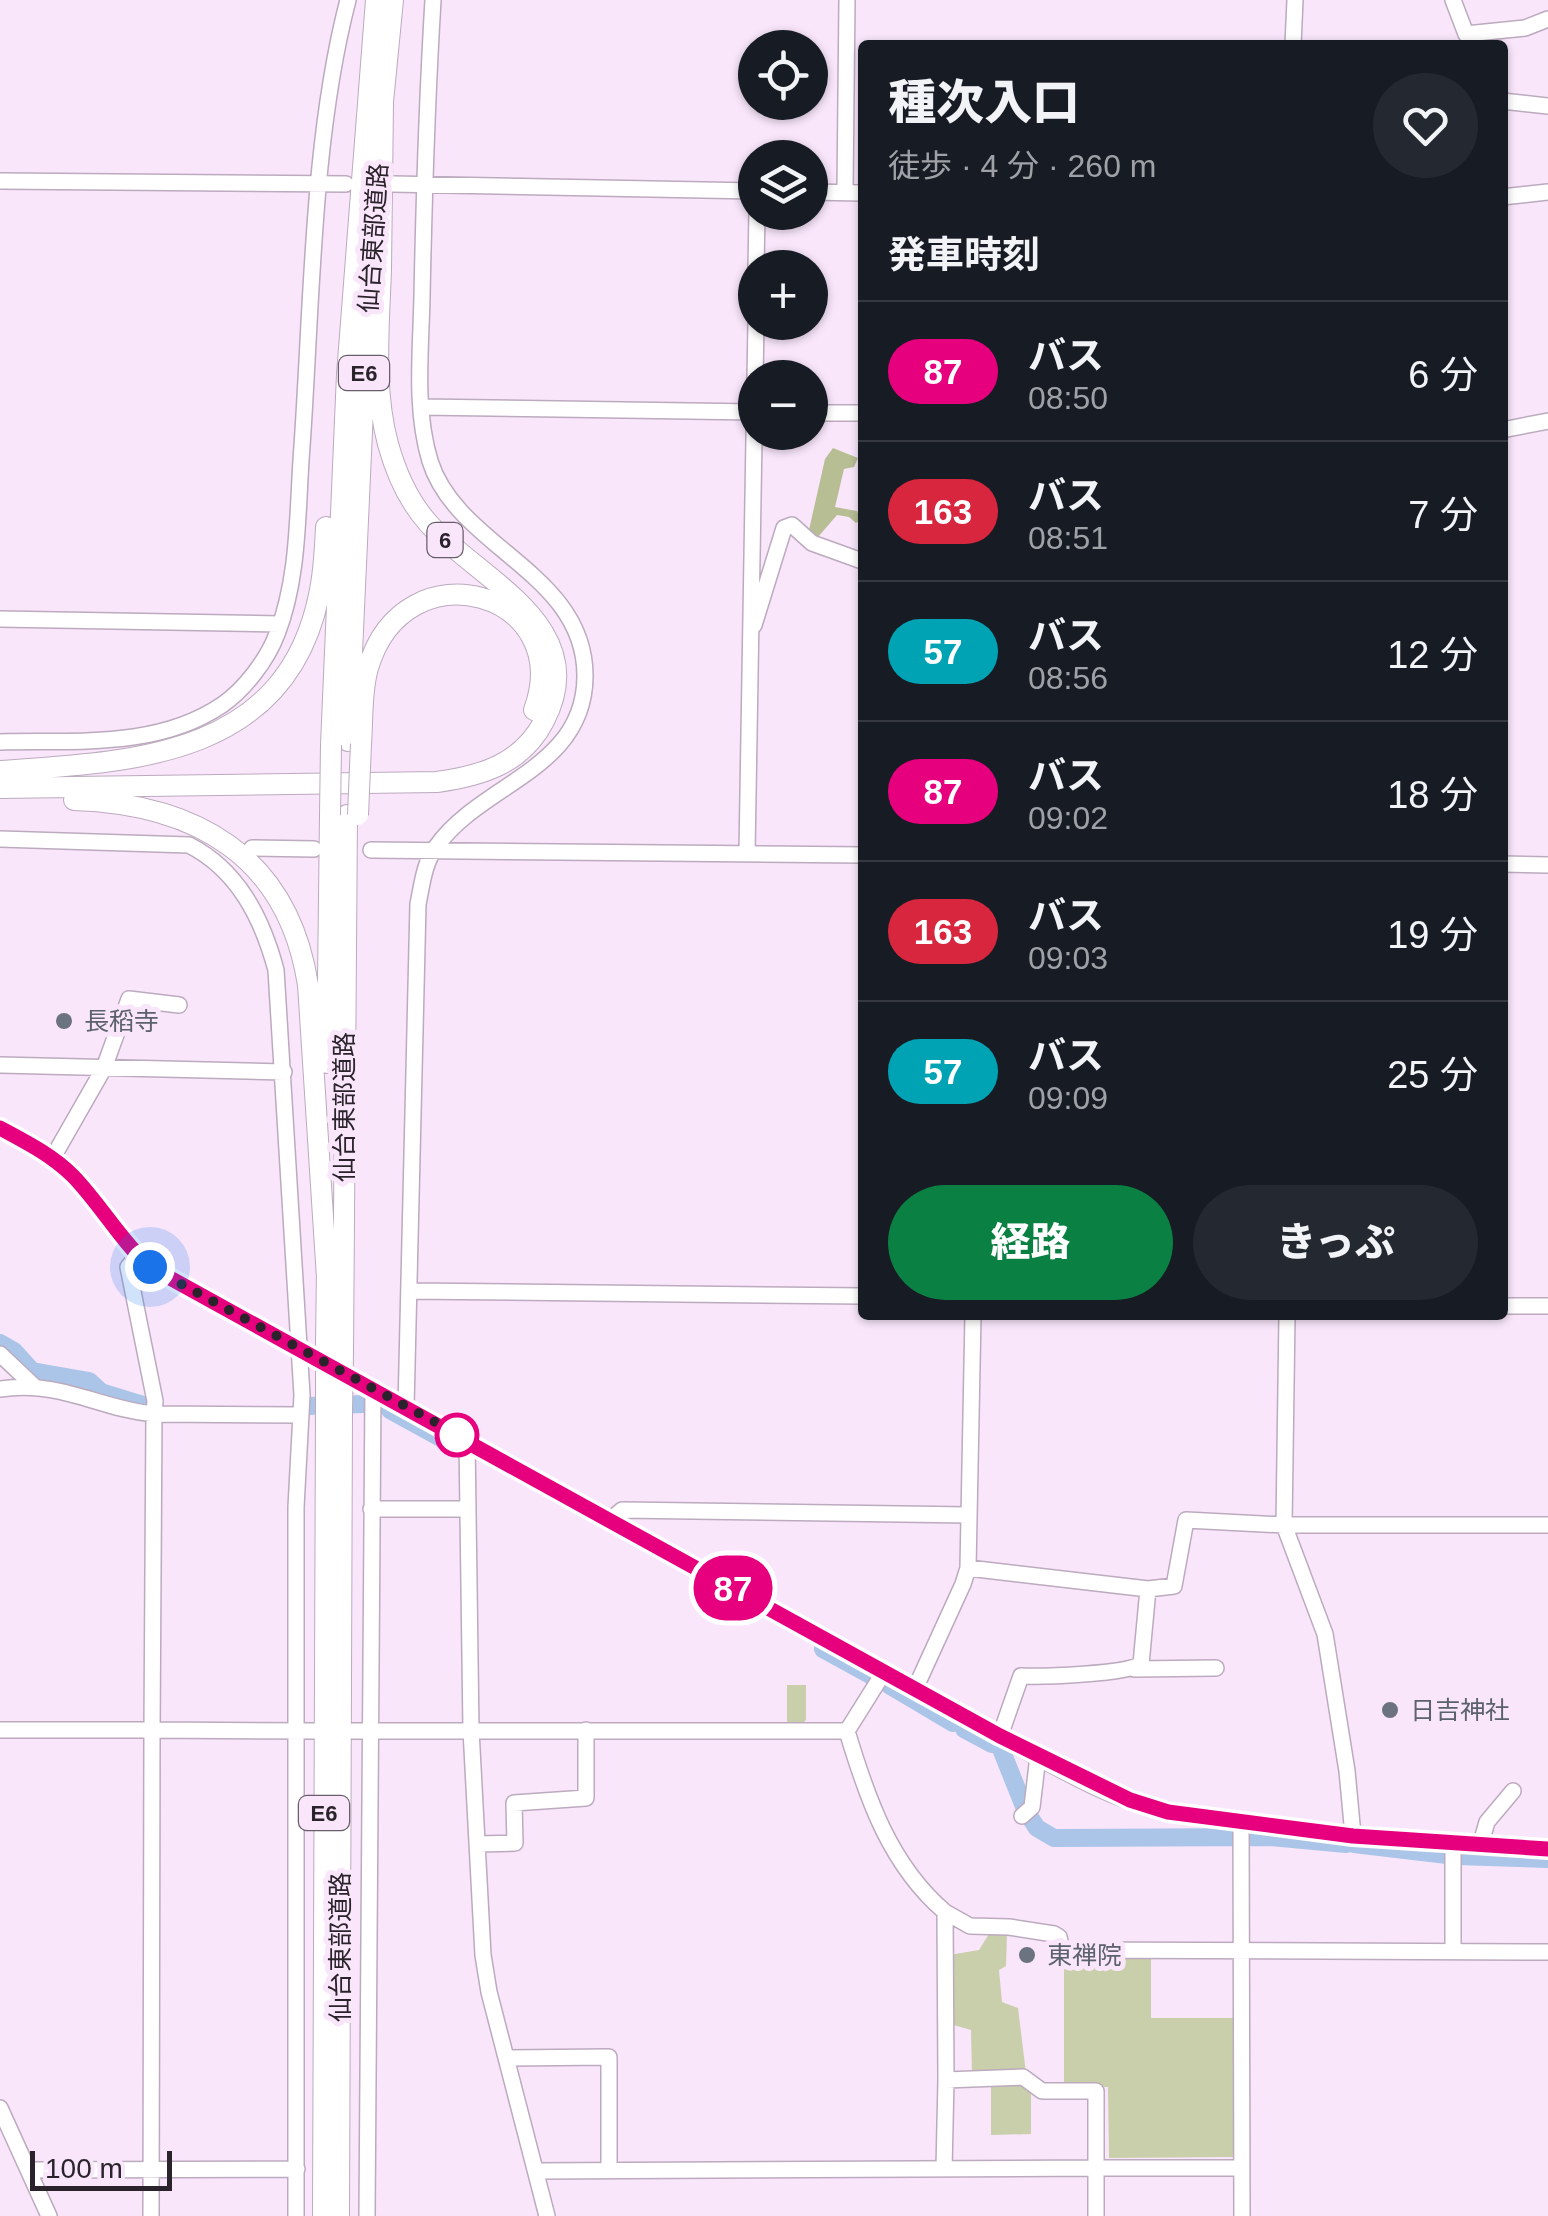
<!DOCTYPE html>
<html lang="ja">
<head>
<meta charset="utf-8">
<style>
	:root { --surface:#171b24; --page:#242831; --text:#f1f3f6; --muted:#9ea1a6; --line:#363941; --accent:#0b8043 }
	body { margin:0; font-family:Arial,"Noto Sans JP",sans-serif; background:var(--page); color:var(--text); height:100vh; display:flex; flex-direction:column; font-size:38px; white-space:nowrap }
	* { box-sizing:border-box; margin:0 }
	p { font-size:32px; color:var(--muted) }
	.icon { flex:none; width:55px; height:55px; fill:none; stroke:currentColor; stroke-width:2; stroke-linecap:round; stroke-linejoin:round }
	.map { position:relative; flex:1; overflow:hidden }
	.sheet { position:absolute; left:858px; top:40px; width:650px; height:1280px; display:flex; flex-direction:column; background:var(--surface); border-radius:10px; box-shadow:0 2px 8px #0004 }
	.sheet>* { flex:none }
	.badge { padding:0 20px; border-radius:32px; font-size:35px; line-height:65px }
	.buttons { position:absolute; left:738px; top:30px; display:grid; gap:20px }
	.buttons a { display:grid; place-items:center; width:90px; height:90px; border-radius:50%; background:var(--surface); box-shadow:0 2px 8px #0004; font-size:50px }
	.scale { position:absolute; left:30px; bottom:25px; width:142px; box-sizing:border-box; padding-left:10px; border:5px solid #2a232b; border-top:0; font-size:28px; line-height:35px; white-space:nowrap; color:#2a232b; -webkit-text-stroke:8px #f9e6fb; paint-order:stroke }
	.you { position:absolute; width:50px; height:50px; margin:-25px; border:8px solid #fff; border-radius:50%; background:#1a73e8; box-shadow:0 0 0 15px #1a73e833 }
	.map>.badge { position:absolute; translate:-50% -50%; box-shadow:0 0 0 5px #fff }
	h2 { padding:0 30px; font-size:38px; line-height:90px }
	.round { display:grid; place-items:center; flex:none; width:105px; height:105px; border-radius:52px; background:var(--page) }
	.overview { display:flex; align-items:center; justify-content:space-between; height:170px; padding:0 30px }
	h1 { font-size:48px; font-weight:800; line-height:75px }
	.primary-button { display:flex; gap:20px; margin-top:auto; padding:20px 30px }
	.primary-button a { flex:1; height:115px; border-radius:60px; background:var(--accent); color:#fff; font-size:40px; font-weight:800; line-height:115px; text-align:center }
	.primary-button a+a { background:var(--page); color:var(--text) }
	ul { padding:0; list-style:none }
	li { display:flex; align-items:center; gap:30px; height:140px; padding:0 30px; border-top:2px solid var(--line) }
	li div { flex:1 }
	li b { display:block; font-size:38px }
	li em { font-style:normal }
	li .badge { min-width:110px; font-weight:700; text-align:center }
	.map>svg:first-child { display:block }
	.green { fill:#c9cfaa }
	.forest { fill:#b7be94 }
	.lines { fill:none; stroke-linecap:round; stroke-linejoin:round }
	.river { stroke:#aac5e8; stroke-width:18 }
	.minor-casing { stroke:#bcaabe; stroke-width:18 }
	.major-casing { stroke:#bcaabe; stroke-width:20 }
	.highway-casing { stroke:#bcaabe; stroke-width:22 }
	.minor { stroke:#fff; stroke-width:15 }
	.major { stroke:#fff; stroke-width:18 }
	.highway { stroke:#fff; stroke-width:20 }
	.highway-bridge-casing { stroke:#bcaabe; stroke-width:22; stroke-linecap:butt }
	.highway-bridge { stroke:#fff; stroke-width:20 }
	.line-casing { stroke:#fff; stroke-width:22 }
	.line { stroke:#e6007e; stroke-width:15 }
	.walk { stroke:#2a232b; stroke-width:10; stroke-dasharray:0 18 }
	.worship-dot { fill:#6b7280; stroke:#f9e6fb; stroke-width:4 }
	.stop-dot { fill:#fff; stroke:#e6007e; stroke-width:5 }
	.labels { text-anchor:middle; stroke-width:10; stroke-linejoin:round; paint-order:stroke }
	.shield { fill:#f9e6fb; stroke:#685e69; stroke-width:2.5 }
	.shield-label { font-size:22px; font-weight:bold; fill:#2a232b }
	.street-label { font-size:25px; fill:#2a232b; stroke:#f9e6fb }
	.worship-label { font-size:25px; fill:#5b616d; stroke:#f9e6fb; text-anchor:start }
</style>
</head>
<body>
<div class="map">
<svg width="1548" height="2216" viewBox="0 0 1548 2216">
	<rect width="100%" height="100%" fill="#f9e6fb"/>
	<path class="green" d="M787 1685H806V1720L802 1724H787Z
		M992 1929 1007 1934 1006 1966 999 1970 1002 2002 1018 2008 1026 2073 972 2076 971 2030 950 2024 949 1955 979 1950Z
		M1064 1956H1151V2018H1233V2157L1109 2158 1108 2087H1064Z
		M1020 2081 1031 2090V2134L991 2135V2082Z"/>
	<path class="forest" d="M833 448 858 458 854 467 844 469 835 507 857 511 861 520 856 523 849 517 837 515 818 537 811 535 809 530 825 459Z"/>
	<g class="lines">
		<path class="river" d="M0 1343 14 1351 32 1371 89 1381 101 1392 150 1407
			M309 1406 364 1404
			M390 1410 461 1449
			M823 1649 874 1677
			M889 1685 953 1723
			M964 1729 992 1744
			M1001 1749 1025 1809
			M1029 1816 1037 1828 1054 1838 1270 1837 1346 1844
			M1354 1844 1447 1855
			M1457 1856 1548 1859"/>
		<g class="minor-casing">
			<path id="minor" d="M1453 0 1466 34 1525 28 1548 19
				M1293 45 1295 0
				M1502 101 1548 106
				M0 181 346 184
				M392 184 755 191
				M810 192 862 193
				M845 192 847 0
				M1502 197 1548 192
				M756 268 757 212
				M755 378 756 322
				M421 407 755 412
				M810 413H862
				M1502 430 1548 421
				M0 619 280 624
				M754 625 784 528 792 525 812 543 862 561
				M0 742C74 740 157 749 222 705 245 689 267 660 277 634 300 575 297 508 302 446 312 303 312 138 348 0
				M0 839 189 845C238 870 262 918 276 970L302 1395 296 1507V2216
				M252 848 314 849
				M371 850 862 855
				M747 853 755 379
				M1502 864 1548 865
				M0 1065 284 1072
				M52 1159 104 1068 129 999 179 1005
				M411 1291 862 1296
				M1502 1306H1548
				M1287 1315 1284 1525 1325 1634 1347 1771 1353 1835
				M0 1354 36 1388
				M0 1389C62 1380 99 1409 154 1414L155 1401 128 1267 137 1256
				M406 1407 418 904C422 885 424 863 436 847 481 783 584 770 585 677 586 573 457 548 430 461 414 408 421 350 422 296 424 197 427 99 433 0
				M301 1415 154 1414 152 1730 315 1731
				M467 1440 471 1730 483 1955 489 1992 547 2216
				M371 1509H468
				M610 1520 622 1510 969 1515
				M968 1568 1148 1589 1174 1586 1186 1520 1284 1525H1548
				M1134 1669 1216 1668
				M915 1689 963 1584 968 1568 973 1315
				M0 1730H152L151 2216
				M352 1731H847L884 1672
				M847 1731C867 1798 890 1865 945 1912
				M1000 1736 1021 1676C1042 1677 1127 1674 1141 1664L1148 1589
				M1022 1816 1032 1807 1038 1756
				M1241 1821 1242 2216
				M477 1844 515 1843 514 1803 586 1798V1730
				M1453 1845V1952
				M1480 1846 1487 1822 1513 1791
				M507 2058 609 2057V2170
				M946 2080 945 1912 970 1926 1009 1927 1054 1934 1059 1937 1062 1950 1548 1952
				M0 2108 49 2216
				M28 2170 297 2169
				M537 2171 1096 2168V2091H1042L1023 2077 946 2080 944 2169
				M367 2216 373 1389
				M1096 2216V2168H1242"/>
		</g>
		<g class="major-casing">
			<path id="major" d="M0 1128C25 1142 52 1155 73 1176 101 1205 120 1241 150 1267L1008 1741C1049 1761 1089 1786 1132 1801 1175 1816 1222 1819 1267 1825 1360 1837 1454 1845 1548 1849"/>
		</g>
		<g class="highway-casing">
			<path id="highway" d="M382 112 393 0
				M348 741 367 321
				M361 744C363 719 361 692 368 668 405 542 577 593 534 710
				M331 745 347 374 376 0
				M0 771C133 762 286 757 319 595 324 573 325 550 326 527
				M0 788 437 782C481 776 522 764 544 721 594 626 479 580 429 524 409 502 396 473 388 444 373 389 379 326 381 270 382 214 382 158 383 102
				M74 800C196 804 288 856 308 985L327 1278
				M327 1063 330 815
				M326 1345 327 1267
				M343 1352 347 815
				M323 2216 326 1410
				M339 2216 342 1411"/>
		</g>
		<use href="#minor" class="minor"/>
		<use href="#major" class="major"/>
		<use href="#highway" class="highway"/>
		<g class="highway-bridge-casing">
			<path id="highway-bridge" d="M330 815 331 745
				M358 815 361 744
				M326 1410V1345
				M342 1411 343 1352"/>
		</g>
		<use href="#highway-bridge" class="highway-bridge"/>
	</g>
	<g class="lines">
		<g class="line-casing">
			<path id="line" d="M0 1128C26 1142 52 1155 73 1176 101 1205 120 1240 150 1267L1000 1736 1130 1800 1168 1812 1353 1836 1548 1849"/>
		</g>
		<use href="#line" class="line"/>
		<path class="walk" d="M150 1267 468 1440 457 1435"/>
	</g>
	<g class="worship-dot">
		<circle cx="64" cy="1021" r="10"/>
		<circle cx="1390" cy="1710" r="10"/>
		<circle cx="1027" cy="1955" r="10"/>
	</g>
	<circle class="stop-dot" cx="457" cy="1435" r="20"/>
	<g class="labels">
		<g class="shield">
			<rect x="339" y="356" width="50" height="34" rx="8"/>
			<rect x="427.5" y="523" width="35" height="34" rx="8"/>
			<rect x="299" y="1796" width="50" height="34" rx="8"/>
		</g>
		<g class="shield-label">
			<text x="364" y="381">E6</text>
			<text x="445" y="548">6</text>
			<text x="324" y="1821">E6</text>
		</g>
		<g class="street-label">
			<text transform="translate(373 238) rotate(-86)" y="9">仙台東部道路</text>
			<text transform="translate(344 1107) rotate(-90)" y="9">仙台東部道路</text>
			<text transform="translate(340 1947) rotate(-90)" y="9">仙台東部道路</text>
		</g>
		<g class="worship-label">
			<text x="84" y="1030">長稻寺</text>
			<text x="1410" y="1719">日吉神社</text>
			<text x="1047" y="1964">東禅院</text>
		</g>
	</g>
</svg>
<div class="buttons">
<a><svg class="icon" aria-label="locate" viewBox="0 0 24 24"><circle cx="12" cy="12" r="6"/><path d="M12 2v4M12 18v4M2 12h4M18 12h4"/></svg></a>
<a><svg class="icon" aria-label="layers" viewBox="0 0 24 24"><path d="M12 4l9 5-9 5-9-5zM3 14l9 5 9-5"/></svg></a>
<a>+</a>
<a>−</a>
</div>
<div class="scale">100 m</div>
<div class="you" style="left:150px;top:1267px"></div>
<b class="badge" style="left:733px;top:1588px;background:#e6007e;color:#fff">87</b>
<section class="sheet">
<div class="overview"><div><h1>種次入口</h1><p>徒歩 · 4 分 · 260 m</p></div><a class="round"><svg class="icon" aria-label="heart" viewBox="0 0 24 24"><path d="M12 20l-8-8c-3-5 5-10 8-4 3-6 11-1 8 4z"/></svg></a></div>
<h2>発車時刻</h2>
<ul>
<li><span class="badge" style="background:#e6007e;color:#fff">87</span><div><b>バス</b><p>08:50</p></div><em>6 分</em></li>
<li><span class="badge" style="background:#d7263d;color:#fff">163</span><div><b>バス</b><p>08:51</p></div><em>7 分</em></li>
<li><span class="badge" style="background:#00a3b4;color:#fff">57</span><div><b>バス</b><p>08:56</p></div><em>12 分</em></li>
<li><span class="badge" style="background:#e6007e;color:#fff">87</span><div><b>バス</b><p>09:02</p></div><em>18 分</em></li>
<li><span class="badge" style="background:#d7263d;color:#fff">163</span><div><b>バス</b><p>09:03</p></div><em>19 分</em></li>
<li><span class="badge" style="background:#00a3b4;color:#fff">57</span><div><b>バス</b><p>09:09</p></div><em>25 分</em></li>
</ul>
<div class="primary-button"><a>経路</a><a>きっぷ</a></div>
</section>
</div>
</body>
</html>
